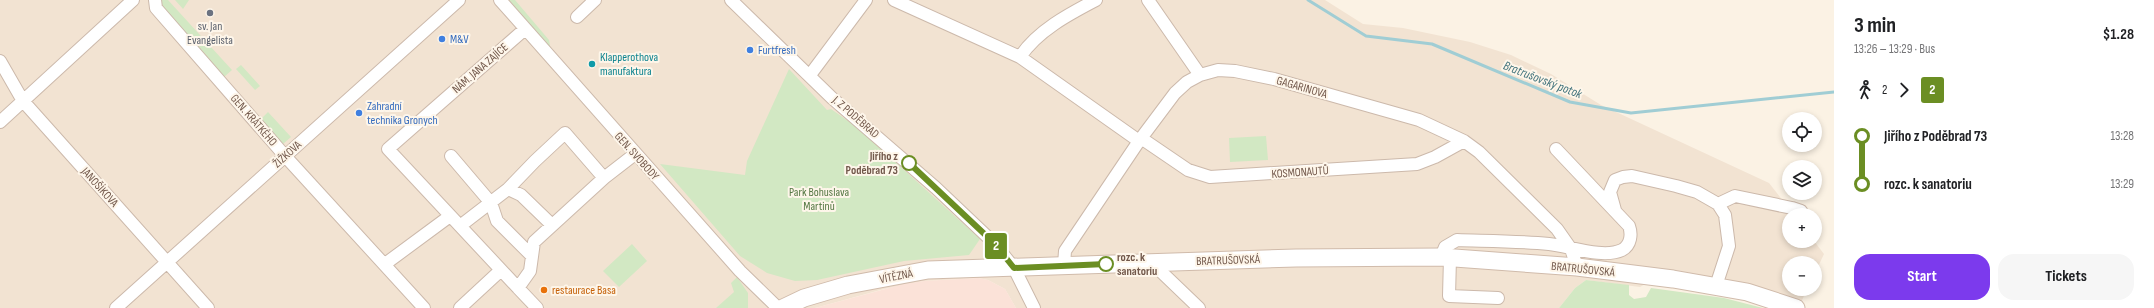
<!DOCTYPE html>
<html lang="en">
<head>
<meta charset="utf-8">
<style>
	:root { --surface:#fff; --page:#f6f6f6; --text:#202124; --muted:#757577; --accent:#7c3aed }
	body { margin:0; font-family:"Sofia Sans Condensed",sans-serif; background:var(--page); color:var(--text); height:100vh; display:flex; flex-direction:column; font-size:15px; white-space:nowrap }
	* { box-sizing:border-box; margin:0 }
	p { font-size:13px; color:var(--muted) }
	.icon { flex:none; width:22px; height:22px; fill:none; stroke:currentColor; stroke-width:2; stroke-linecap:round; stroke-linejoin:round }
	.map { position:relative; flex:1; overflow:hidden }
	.sheet { display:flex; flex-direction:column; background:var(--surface); width:320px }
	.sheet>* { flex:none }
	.badge { padding:0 8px; border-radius:3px; font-size:14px; line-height:26px }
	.controls { position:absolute; left:1782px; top:112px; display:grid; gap:8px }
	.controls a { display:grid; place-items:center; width:40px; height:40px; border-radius:50%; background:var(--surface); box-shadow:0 2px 6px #0003; font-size:20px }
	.map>.badge { position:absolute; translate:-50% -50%; box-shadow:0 0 0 2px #fff }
	.legs { display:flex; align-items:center; gap:6px; height:44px; padding:0 20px; font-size:13px }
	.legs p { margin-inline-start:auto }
	.head { display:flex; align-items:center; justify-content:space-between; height:68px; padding:0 20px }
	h1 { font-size:22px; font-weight:700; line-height:30px }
	.button { display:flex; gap:8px; margin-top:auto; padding:8px 20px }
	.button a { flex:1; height:46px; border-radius:16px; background:var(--accent); color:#fff; font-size:16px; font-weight:700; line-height:46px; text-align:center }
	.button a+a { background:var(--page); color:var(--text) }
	ul { padding:0 20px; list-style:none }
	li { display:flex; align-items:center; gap:14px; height:48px; font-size:15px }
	li i { display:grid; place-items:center; width:6px; height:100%; margin:0 5px; background:currentColor }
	li i::after { content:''; width:10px; height:10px; margin:-5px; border:3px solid; border-radius:50%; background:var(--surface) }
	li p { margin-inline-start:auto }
	li:first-child i { background:linear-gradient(#0000 50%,currentColor 0) }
	li:last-child i { background:linear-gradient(currentColor 50%,#0000 0) }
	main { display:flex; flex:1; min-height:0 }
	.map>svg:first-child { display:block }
	.residential { fill:#f2e3d2 }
	.commercial { fill:#fbe2d8 }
	.green { fill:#d2e8c3 }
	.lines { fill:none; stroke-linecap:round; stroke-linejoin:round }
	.stream { stroke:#a0cdd4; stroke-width:3 }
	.minor-casing { stroke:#ccb9ab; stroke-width:14 }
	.secondary-casing { stroke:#d0bbab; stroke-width:19 }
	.minor { stroke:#fff; stroke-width:12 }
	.secondary { stroke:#fff; stroke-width:17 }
	.line-1-casing { stroke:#fff; stroke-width:9 }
	.line-1 { stroke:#6b8e23; stroke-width:6 }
	.worship-dot { fill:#6b7280; stroke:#fef6ea; stroke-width:1.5 }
	.shop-dot { fill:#3f7fe0; stroke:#fef6ea; stroke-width:1.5 }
	.culture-dot { fill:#0f9aa8; stroke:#fef6ea; stroke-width:1.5 }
	.stop-1-dot { fill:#fff; stroke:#6b8e23; stroke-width:2 }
	.food-dot { fill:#e8710a; stroke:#fef6ea; stroke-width:1.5 }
	.labels { text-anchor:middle; stroke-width:4; stroke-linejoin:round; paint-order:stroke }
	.worship-label { font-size:12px; fill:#5b616d; stroke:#fef6ea }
	.shop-label { font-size:12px; fill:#366cbe; stroke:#fef6ea; text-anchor:start }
	.culture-label { font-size:12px; fill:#0d838f; stroke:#fef6ea; text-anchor:start }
	.street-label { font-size:12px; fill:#72584b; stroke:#fef6ea }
	.stop-label { font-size:12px; font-weight:bold; fill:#72584b; stroke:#fef6ea; text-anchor:end }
	.park-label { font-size:12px; fill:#547743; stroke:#fef6ea }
	.food-label { font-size:12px; fill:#c56008; stroke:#fef6ea; text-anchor:start }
	.water-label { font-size:13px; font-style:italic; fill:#43747d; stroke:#fef6ea }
</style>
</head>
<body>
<main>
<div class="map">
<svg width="1834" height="308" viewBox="0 0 1834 308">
	<rect width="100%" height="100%" fill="#fbf2e4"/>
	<path class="residential" d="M0 0H1325L1363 24 1403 28 1470 42 1511 55 1551 74 1601 105 1769 183 1794 215H1789V241H1814L1824 254 1815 273V263H1789V289H1807L1800 305 1735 283 1670 270 1640 287 1586 280 1575 288 1559 308H1016L1005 289 988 280 978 278 924 281 884 289 815 308H0Z"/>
	<path class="commercial" d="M978 278 988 280 1005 289 1016 308H815L904 284 924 281Z"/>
	<path class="green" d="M161 0H168L232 70 224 77 163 9Z
		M175 0H189L183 9Z
		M509 0H515L549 40 551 51Z
		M241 65 260 86 255 90 236 69Z
		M789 69 827 110 831 109 858 128 980 239 969 255 904 261 817 280 795 281 767 273 740 256 660 164 745 175 747 161Z
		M268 112 291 137 283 144 261 119Z
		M1266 136 1268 160 1230 162 1229 138Z
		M632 244 647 261 619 287 603 271Z
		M737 277 748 293V308H716L734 292 731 283Z
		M1586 280 1629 285V295L1634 299 1646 297 1651 288 1724 298 1763 308H1559L1575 288Z"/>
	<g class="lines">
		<path class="stream" d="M1308 0 1366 36 1432 44 1570 102 1631 113 1834 92"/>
		<g class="minor-casing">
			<path id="minor" d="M155 0 156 8 285 156 424 308
				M500 0 740 271 778 308
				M731 0 832 98 936 188 994 243 1014 268 1034 308
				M894 0 1020 57 1139 141
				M1148 0 1200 75
				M577 17 595 0
				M1020 57C1037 31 1069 14 1096 0
				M0 61 23 101 208 308
				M810 75 866 0
				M0 122 133 0
				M1141 138 1188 170 1210 177 1417 164 1435 157 1464 141
				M451 156 491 203 497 221 532 256
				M508 189 535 161 565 133 604 178
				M1718 204 1735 196 1792 208 1801 211
				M1615 210 1610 192 1615 180 1623 177 1632 176 1676 186 1697 192 1718 204 1725 215 1729 246 1716 286
				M460 226 508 189 521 195 552 225
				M1441 257 1445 247 1457 240C1487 241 1519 241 1549 244 1569 246 1603 259 1622 250 1631 245 1632 234 1629 226L1556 149
				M1450 258 1449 296 1498 298
				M1151 262 1199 308
				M385 264 450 216
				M1064 265 1065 251 1139 141 1175 93 1187 82 1200 75 1218 70 1235 71 1274 79 1419 120 1464 141 1479 152 1557 229 1571 249 1577 267
				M518 288 388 149 525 29
				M116 308 459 0
				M460 308 501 270
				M537 308 518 288 530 271 534 242 604 178 635 154"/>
		</g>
		<g class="secondary-casing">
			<path id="secondary" d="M783 308 804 298 848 285 928 270 1296 258 1441 257 1577 267 1673 279 1747 292 1796 308"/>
		</g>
		<use href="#minor" class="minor"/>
		<use href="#secondary" class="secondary"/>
	</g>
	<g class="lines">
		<g class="line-1-casing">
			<path id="line-1" d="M909 163 994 243 1014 268 1106 264"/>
		</g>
		<use href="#line-1" class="line-1"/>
	</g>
	<circle class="worship-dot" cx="210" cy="13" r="4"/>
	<g class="shop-dot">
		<circle cx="442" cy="39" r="4"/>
		<circle cx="750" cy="50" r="4"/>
		<circle cx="359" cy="113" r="4"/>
	</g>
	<circle class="culture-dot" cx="592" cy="64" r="4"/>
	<g class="stop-1-dot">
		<circle cx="909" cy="163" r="7"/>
		<circle cx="1106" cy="264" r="7"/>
	</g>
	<circle class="food-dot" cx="544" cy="290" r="4"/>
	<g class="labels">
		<g class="worship-label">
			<text x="210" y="30">sv. Jan<tspan x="210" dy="14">Evangelista</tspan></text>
		</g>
		<g class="shop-label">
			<text x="450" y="43">M&amp;V</text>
			<text x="758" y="54">Furtfresh</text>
			<text x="367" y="110">Zahradní<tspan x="367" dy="14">technika Gronych</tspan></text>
		</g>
		<g class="culture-label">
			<text x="600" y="61">Klapperothova<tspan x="600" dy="14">manufaktura</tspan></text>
		</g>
		<g class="street-label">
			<text transform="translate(480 68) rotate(-41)" y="4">NÁM. JANA ZAJÍCE</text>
			<text transform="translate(1302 87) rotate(16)" y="4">GAGARINOVA</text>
			<text transform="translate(856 117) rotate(41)" y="4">J. Z PODĚBRAD</text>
			<text transform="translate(254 120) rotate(49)" y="4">GEN. KRÁTKÉHO</text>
			<text transform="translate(287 154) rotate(-42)" y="4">ŽIŽKOVA</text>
			<text transform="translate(637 156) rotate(48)" y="4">GEN. SVOBODY</text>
			<text transform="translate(1300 172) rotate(-4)" y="4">KOSMONAUTŮ</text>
			<text transform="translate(100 187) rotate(48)" y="4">JANOŠÍKOVA</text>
			<text transform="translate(1228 260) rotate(-2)" y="4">BRATRUŠOVSKÁ</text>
			<text transform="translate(1583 269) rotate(6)" y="4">BRATRUŠOVSKÁ</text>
			<text transform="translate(896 276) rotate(-11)" y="4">VÍTĚZNÁ</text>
		</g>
		<g class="stop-label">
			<text x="898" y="160">Jiřího z<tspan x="898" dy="14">Poděbrad 73</tspan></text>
			<text x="1117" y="261" text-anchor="start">rozc. k<tspan x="1117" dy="14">sanatoriu</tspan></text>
		</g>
		<g class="park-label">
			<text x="819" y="196">Park Bohuslava<tspan x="819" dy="14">Martinů</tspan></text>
		</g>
		<g class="food-label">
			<text x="552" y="294">restaurace Basa</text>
		</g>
		<g class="water-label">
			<text transform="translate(1543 79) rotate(21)" y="5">Bratrušovský potok</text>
		</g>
	</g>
</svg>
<div class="controls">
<a><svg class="icon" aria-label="locate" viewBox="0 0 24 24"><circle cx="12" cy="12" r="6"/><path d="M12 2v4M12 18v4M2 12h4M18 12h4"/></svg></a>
<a><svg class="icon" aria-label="layers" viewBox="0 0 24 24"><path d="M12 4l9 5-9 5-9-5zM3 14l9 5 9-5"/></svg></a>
<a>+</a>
<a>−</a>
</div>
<b class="badge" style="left:996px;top:246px;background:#6b8e23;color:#fff">2</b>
</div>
<section class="sheet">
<div class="head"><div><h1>3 min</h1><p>13:26 – 13:29 · Bus</p></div><b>$1.28</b></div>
<div class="legs"><svg class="icon" aria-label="walk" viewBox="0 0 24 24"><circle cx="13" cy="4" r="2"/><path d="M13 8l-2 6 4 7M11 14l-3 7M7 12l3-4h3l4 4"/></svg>2<svg class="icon" aria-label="forward" viewBox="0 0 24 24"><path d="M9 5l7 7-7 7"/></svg><b class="badge" style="background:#6b8e23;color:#fff">2</b></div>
<ul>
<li><i style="color:#6b8e23"></i><b>Jiřího z Poděbrad 73</b><p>13:28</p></li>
<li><i style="color:#6b8e23"></i><b>rozc. k sanatoriu</b><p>13:29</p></li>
</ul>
<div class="button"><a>Start</a><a>Tickets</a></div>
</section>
</main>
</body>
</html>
